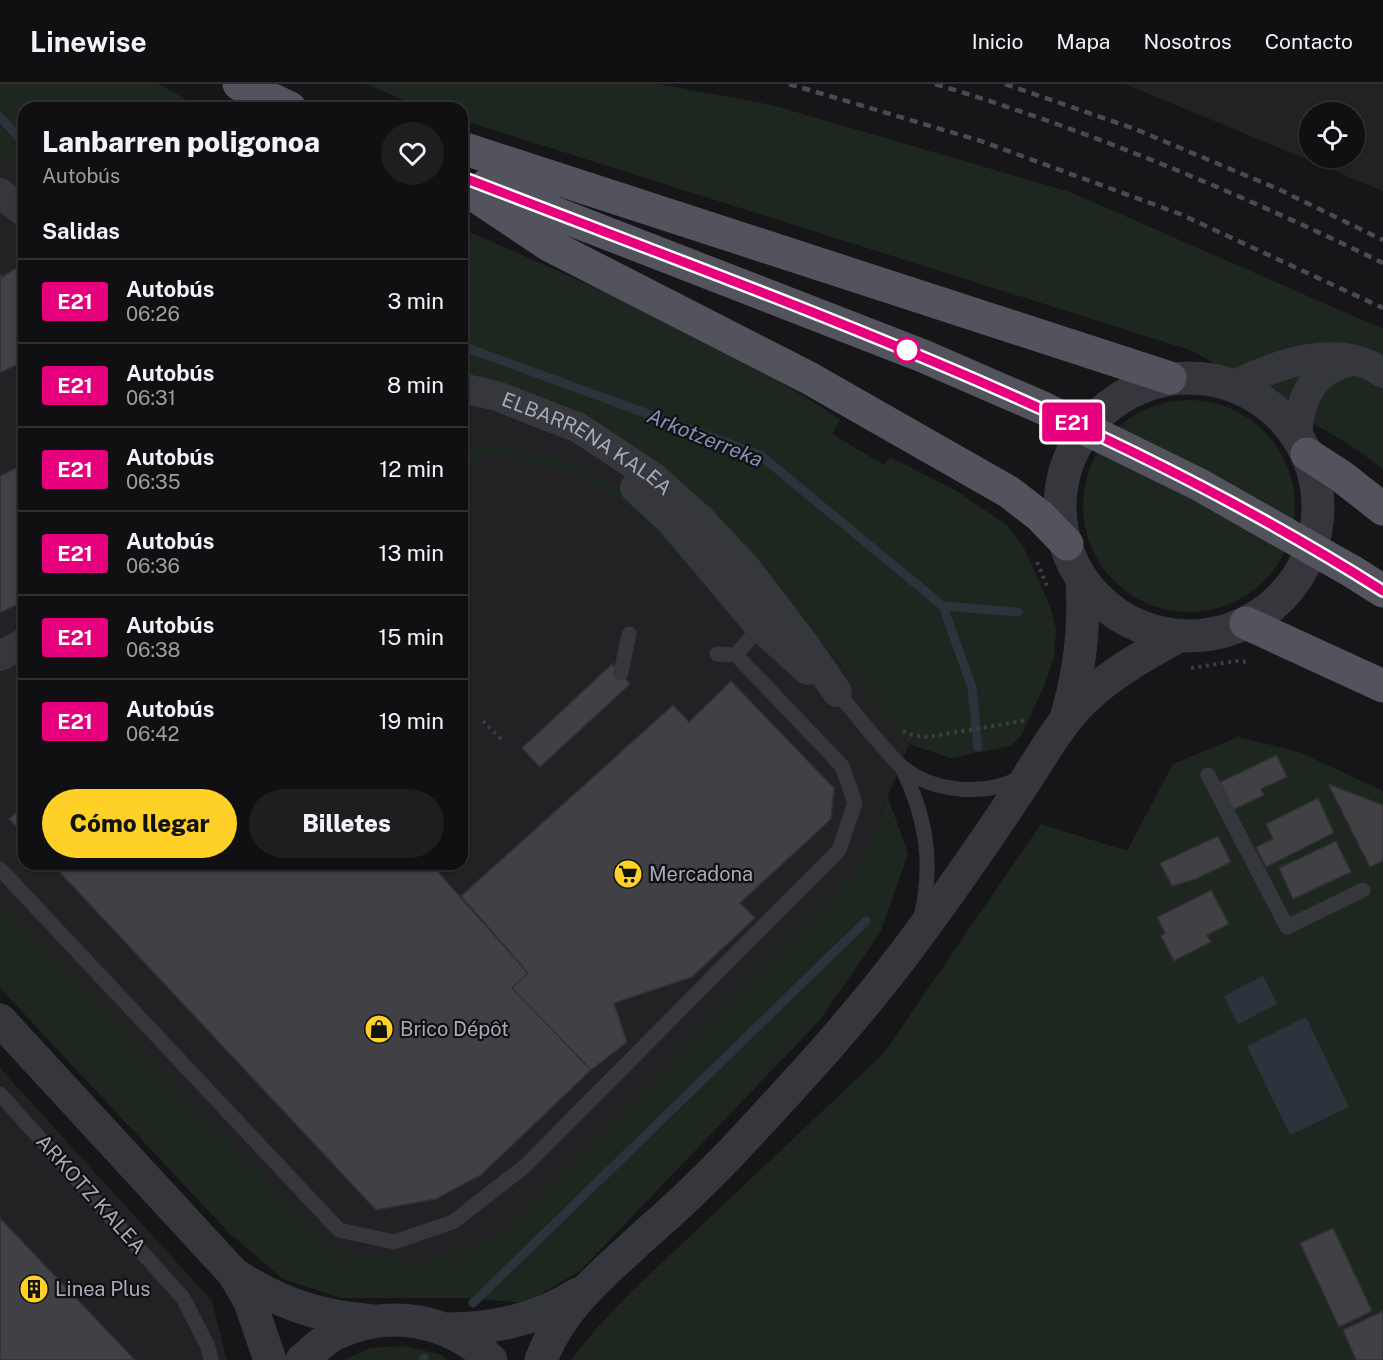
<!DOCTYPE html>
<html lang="es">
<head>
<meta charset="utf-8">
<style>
	:root { --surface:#101012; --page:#1e1e20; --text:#f1f3f6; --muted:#9c9d9f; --line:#303032; --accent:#ffd127 }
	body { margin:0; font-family:"Public Sans",sans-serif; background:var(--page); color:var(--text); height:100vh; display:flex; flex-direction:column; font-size:22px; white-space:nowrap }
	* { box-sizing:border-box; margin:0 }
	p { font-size:20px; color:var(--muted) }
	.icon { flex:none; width:33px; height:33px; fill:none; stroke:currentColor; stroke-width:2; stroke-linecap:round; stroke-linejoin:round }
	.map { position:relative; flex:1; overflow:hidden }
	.drawer { position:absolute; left:18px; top:18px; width:450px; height:768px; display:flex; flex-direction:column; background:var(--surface); border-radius:18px; box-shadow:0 2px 4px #0004,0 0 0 2px var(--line) }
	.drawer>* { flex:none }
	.badge { padding:0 12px; border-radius:4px; font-size:21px; line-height:39px }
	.buttons { position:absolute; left:1299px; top:18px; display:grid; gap:12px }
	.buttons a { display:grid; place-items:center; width:66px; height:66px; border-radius:50%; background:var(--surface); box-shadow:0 2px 4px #0004,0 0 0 2px var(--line); font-size:30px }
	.map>.badge { position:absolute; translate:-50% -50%; box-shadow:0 0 0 3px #fff }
	h2 { padding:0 24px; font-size:22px; line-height:54px }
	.round { display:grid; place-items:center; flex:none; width:63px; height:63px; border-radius:32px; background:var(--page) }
	.headline { display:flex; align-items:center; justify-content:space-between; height:102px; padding:0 24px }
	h1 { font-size:28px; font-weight:800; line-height:45px }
	.button { display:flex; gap:12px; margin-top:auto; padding:12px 24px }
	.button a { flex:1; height:69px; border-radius:36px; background:var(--accent); color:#111; font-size:24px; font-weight:800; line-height:69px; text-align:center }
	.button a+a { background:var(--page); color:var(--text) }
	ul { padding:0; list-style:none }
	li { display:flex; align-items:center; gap:18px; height:84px; padding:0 24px; border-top:2px solid var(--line) }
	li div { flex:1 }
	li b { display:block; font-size:22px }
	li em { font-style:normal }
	li .badge { min-width:66px; font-weight:700; text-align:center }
	header { display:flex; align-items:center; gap:36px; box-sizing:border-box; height:84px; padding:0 30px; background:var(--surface); border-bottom:2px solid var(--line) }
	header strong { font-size:28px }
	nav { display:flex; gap:33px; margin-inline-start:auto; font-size:21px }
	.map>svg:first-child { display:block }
	.built { fill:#222225; fill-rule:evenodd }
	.green { fill:#1d2720 }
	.water { fill:#2b333d }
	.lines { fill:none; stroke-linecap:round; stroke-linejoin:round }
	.stream { stroke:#2b333d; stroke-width:9 }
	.building { fill:#404045; stroke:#303034; stroke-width:1.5 }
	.path { stroke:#3c3e45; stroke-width:4; stroke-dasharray:3 4.5; stroke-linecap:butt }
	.service { stroke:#36373d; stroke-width:15 }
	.minor { stroke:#36373d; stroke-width:30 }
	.tertiary { stroke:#36373d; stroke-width:33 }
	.primary { stroke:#52535d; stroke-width:33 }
	.rail { stroke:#494a53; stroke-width:4.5; stroke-dasharray:8 6; stroke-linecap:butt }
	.primary-bridge { stroke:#52535d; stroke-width:33 }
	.line-casing { stroke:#fff; stroke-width:14 }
	.line { stroke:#e6007e; stroke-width:9 }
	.stop-dot { fill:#fff; stroke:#e6007e; stroke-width:3 }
	.labels { text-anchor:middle; stroke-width:4.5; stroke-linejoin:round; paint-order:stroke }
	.street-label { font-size:20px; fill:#a7aab9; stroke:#111113 }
	.poi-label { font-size:20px; fill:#a7aab9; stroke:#111113; text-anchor:start }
	.water-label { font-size:21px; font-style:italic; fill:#7b94b7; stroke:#111113 }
</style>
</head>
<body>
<header>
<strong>Linewise</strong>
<nav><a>Inicio</a><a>Mapa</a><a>Nosotros</a><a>Contacto</a></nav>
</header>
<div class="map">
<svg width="1383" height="1276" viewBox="0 0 1383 1276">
	<rect width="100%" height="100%" fill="#161618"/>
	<path class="built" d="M1125 0H1383V107ZM1310 28H1354V74H1310Z
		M0 73 24 89V780H462V295L566 328 762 489 909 660 858 786 497 1154 414 1179 335 1166 0 816Z
		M0 984 212 1217 227 1276H0Z"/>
	<path class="green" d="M0 0H159L201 24H24V89L0 73Z
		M366 0H658L772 21 1070 108 1383 245V385L1353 363 1193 267 462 36V24H423Z
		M462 145C557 186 652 227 742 277 775 296 809 313 840 336L832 350 884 381 890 373 955 406 1007 441 1023 462 1050 522 1056 546 1054 574 1044 602 1021 652 1010 662 951 674 909 660 762 489 680 406 462 295Z
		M1083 422a106 106 0 1 1 212 0a106 106 0 1 1-212 0Z
		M475 361 538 368 563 376 614 402 643 424 735 533 635 427 570 387 497 372 462 379V363Z
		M1238 653 1299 668 1383 707V1276H571L594 1247 631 1208 884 969 1041 740 1127 767 1173 680Z
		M888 713 908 770 880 849 819 937 580 1187 525 1219 470 1214H341L283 1195 229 1149 0 904V816L335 1166 414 1179 497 1154 857 786Z
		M406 1262 441 1271 448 1276H343L371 1264Z"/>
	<path class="water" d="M1263 892 1277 920 1238 940 1224 912Z
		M1306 933 1349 1023 1290 1051 1247 962Z"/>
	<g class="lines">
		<path class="stream" d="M0 33 24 59
			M462 262 760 371 943 522 1018 528
			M943 522 972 604 978 663
			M473 1219 866 837
			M423 1276 424 1274"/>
	</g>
	<path class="building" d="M24 179V277L0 289V189L2 193Z
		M24 380V517L0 529V392Z
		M612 580 630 600 540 683 522 664Z
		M731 597 834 704 831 735 740 819 755 834 692 893 614 919 627 958 591 986 512 904 528 889 461 812 673 621 689 638Z
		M1277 671 1287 693 1261 705 1264 711 1233 726 1220 698Z
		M1328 700 1383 721V777L1370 783Z
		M1318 714 1334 749 1266 783 1256 763 1273 755 1266 740Z
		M24 722V750L9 735Z
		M1218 752 1231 778 1196 795 1172 802 1160 779Z
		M1336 757 1351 788 1293 815 1279 784Z
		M52 780H431L528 889 512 904 591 986 481 1091 436 1115 376 1126Z
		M1211 806 1229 840 1207 851 1211 858 1174 877 1161 852 1165 849 1157 833Z
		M0 1134 135 1276H0Z
		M1333 1144 1372 1227 1339 1243 1300 1159Z
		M1383 1227V1276H1356L1343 1246Z"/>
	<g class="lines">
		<path class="path" d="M1037 478 1047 502
			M1191 584 1237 577 1249 578
			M462 616 466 621
			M483 637 502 656
			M903 647 912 651 927 653 1022 637 1024 635"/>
		<path class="service" d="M736 571 760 543
			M621 589 629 550
			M837 608C858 632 877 659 900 681 931 709 986 713 1021 693
			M901 682C926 732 934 778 921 833
			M1208 691 1287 843 1363 806
			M0 785 339 1146 394 1158 453 1138 525 1082 839 766 855 719 842 682 736 571 717 570
			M0 1010 183 1214 208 1263 211 1276"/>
		<g class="minor">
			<path d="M0 109 24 128"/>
			<path d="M1234 301C1278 280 1338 257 1383 289"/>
			<path id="s1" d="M462 304 497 312 579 344 653 393 700 435 746 484 804 560 837 608"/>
			<path d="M1297 352C1300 314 1312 285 1352 277"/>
			<path d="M635 404 671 437 760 543 808 586"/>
			<path d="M0 572 24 559"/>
		</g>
		<path class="tertiary" d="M1060 423a129 129 0 1 1 258 0a129 129 0 1 1-258 0Z
			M1066 634C1080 588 1085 545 1082 497
			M0 936 234 1190C283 1221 317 1232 374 1237
			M234 1190 250 1218 270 1276
			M445 1245C493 1245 536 1236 578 1210
			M302 1276C312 1268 323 1256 335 1250 389 1224 449 1235 491 1276
			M541 1276C561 1222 605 1188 646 1150 675 1125 704 1097 731 1069 794 1001 858 933 913 858 951 807 987 755 1022 702 1043 671 1060 637 1088 612 1115 587 1146 570 1177 553"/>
		<path class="primary" d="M239 0 290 24
			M462 64 1170 294
			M485 102 923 272 1043 324
			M462 103 549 161 809 294 1009 408 1040 432 1067 460
			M1307 370 1341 392 1383 425
			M1353 488 1383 507
			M1246 539 1383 602"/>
		<path class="rail" d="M789 0 981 57 1180 130 1383 224
			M935 0C1089 46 1239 109 1383 179
			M1005 0 1135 45 1278 105 1383 156"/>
		<path class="primary-bridge" d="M1043 324 1200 401 1353 488"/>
	</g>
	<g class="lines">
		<g class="line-casing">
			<path id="line" d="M462 93C776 215 1097 325 1383 507"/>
		</g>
		<use href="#line" class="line"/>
	</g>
	<defs>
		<g id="supermarket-disc" transform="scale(1.5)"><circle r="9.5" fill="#ffd127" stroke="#111113"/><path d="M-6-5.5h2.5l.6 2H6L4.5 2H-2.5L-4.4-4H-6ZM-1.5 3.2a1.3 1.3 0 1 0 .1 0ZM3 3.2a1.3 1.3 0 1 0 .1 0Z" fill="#111"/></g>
		<g id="shop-disc" transform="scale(1.5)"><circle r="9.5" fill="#ffd127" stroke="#111113"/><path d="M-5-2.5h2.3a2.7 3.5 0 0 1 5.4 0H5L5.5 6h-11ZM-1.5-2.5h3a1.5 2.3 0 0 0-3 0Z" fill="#111"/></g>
		<g id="building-disc" transform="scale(1.5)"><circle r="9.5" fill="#ffd127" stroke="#111113"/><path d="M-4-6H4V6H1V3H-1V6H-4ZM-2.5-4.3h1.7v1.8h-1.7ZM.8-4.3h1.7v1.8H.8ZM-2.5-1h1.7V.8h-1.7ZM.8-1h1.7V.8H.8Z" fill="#111"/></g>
	</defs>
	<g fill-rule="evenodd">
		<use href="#supermarket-disc" x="628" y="790"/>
		<use href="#shop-disc" x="379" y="945"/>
		<use href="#building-disc" x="34" y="1205"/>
	</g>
	<circle class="stop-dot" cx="907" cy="266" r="12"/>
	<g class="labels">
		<g class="street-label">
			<text dy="7" stroke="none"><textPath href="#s1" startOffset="138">ELBARRENA KALEA</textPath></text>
			<text transform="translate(91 1110) rotate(48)" y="7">ARKOTZ KALEA</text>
		</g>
		<g class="poi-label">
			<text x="649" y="797">Mercadona</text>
			<text x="400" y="952">Brico Dépôt</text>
			<text x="55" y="1212">Linea Plus</text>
		</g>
		<g class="water-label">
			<text transform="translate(705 354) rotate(22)" y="7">Arkotzerreka</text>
		</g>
	</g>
</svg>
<div class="buttons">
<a><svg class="icon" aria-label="locate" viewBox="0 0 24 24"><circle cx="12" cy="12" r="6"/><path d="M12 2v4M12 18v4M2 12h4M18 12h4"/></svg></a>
</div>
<b class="badge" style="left:1072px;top:338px;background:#e6007e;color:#fff">E21</b>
<section class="drawer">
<div class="headline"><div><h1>Lanbarren poligonoa</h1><p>Autobús</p></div><a class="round"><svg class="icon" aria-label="heart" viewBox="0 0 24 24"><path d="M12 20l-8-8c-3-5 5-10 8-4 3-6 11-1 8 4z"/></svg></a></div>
<h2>Salidas</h2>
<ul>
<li><span class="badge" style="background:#e6007e;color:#fff">E21</span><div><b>Autobús</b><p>06:26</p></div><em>3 min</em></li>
<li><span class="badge" style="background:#e6007e;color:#fff">E21</span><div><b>Autobús</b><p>06:31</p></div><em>8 min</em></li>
<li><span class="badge" style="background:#e6007e;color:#fff">E21</span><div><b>Autobús</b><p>06:35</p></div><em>12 min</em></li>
<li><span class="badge" style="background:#e6007e;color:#fff">E21</span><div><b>Autobús</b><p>06:36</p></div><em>13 min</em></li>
<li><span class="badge" style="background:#e6007e;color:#fff">E21</span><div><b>Autobús</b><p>06:38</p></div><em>15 min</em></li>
<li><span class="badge" style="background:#e6007e;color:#fff">E21</span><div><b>Autobús</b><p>06:42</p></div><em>19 min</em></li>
</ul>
<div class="button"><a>Cómo llegar</a><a>Billetes</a></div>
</section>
</div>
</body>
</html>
